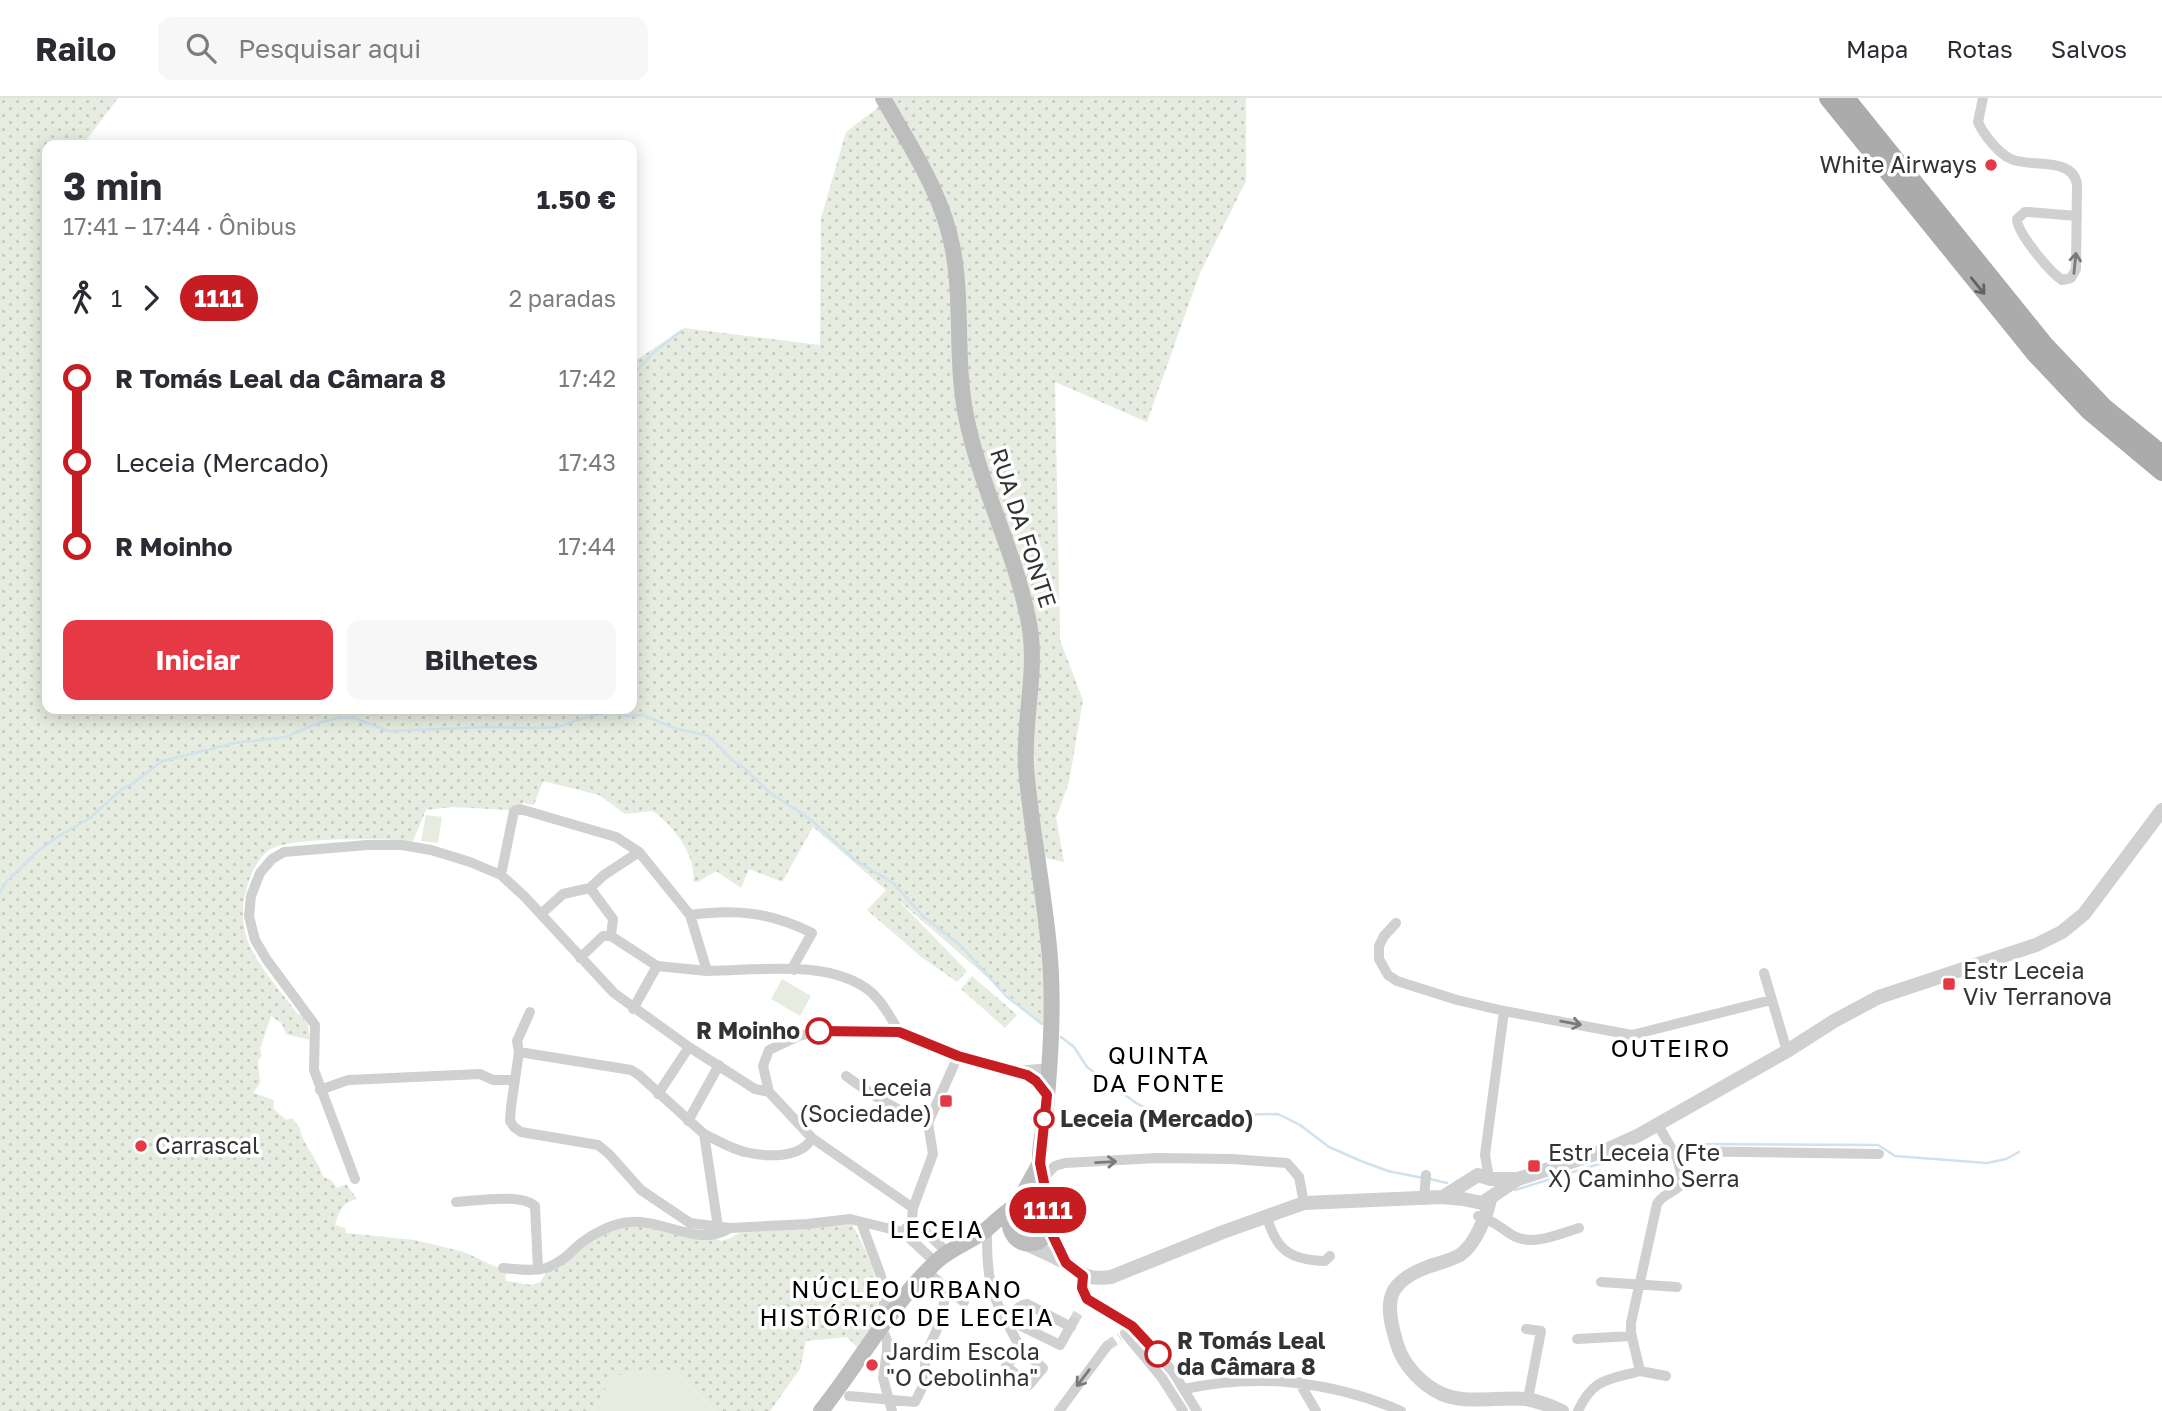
<!DOCTYPE html>
<html lang="pt">
<head>
<meta charset="utf-8">
<style>
	:root { --surface:#fff; --page:#f7f7f7; --text:#2b2b33; --muted:#7c7c81; --line:#e1e1e2; --accent:#e63946 }
	body { margin:0; font-family:"Golos Text",sans-serif; background:var(--page); color:var(--text); height:100vh; display:flex; flex-direction:column; font-size:26px; white-space:nowrap }
	* { box-sizing:border-box; margin:0 }
	p { font-size:23px; color:var(--muted) }
	.icon { flex:none; width:38px; height:38px; fill:none; stroke:currentColor; stroke-width:2; stroke-linecap:round; stroke-linejoin:round }
	.map { position:relative; flex:1; overflow:hidden }
	.side { position:absolute; left:42px; top:42px; width:595px; height:574px; display:flex; flex-direction:column; background:var(--surface); border-radius:14px; box-shadow:0 4px 18px #0003 }
	.side>* { flex:none }
	.badge { padding:0 14px; border-radius:23px; font-size:24px; line-height:46px }
	.map>.badge { position:absolute; translate:-50% -50%; box-shadow:0 0 0 4px #fff }
	.legs { display:flex; align-items:center; gap:10px; height:77px; padding:0 21px; font-size:23px }
	.legs p { margin-inline-start:auto }
	.headline { display:flex; align-items:center; justify-content:space-between; height:119px; padding:0 21px }
	h1 { font-size:38px; font-weight:700; line-height:52px }
	.button { display:flex; gap:14px; margin-top:auto; padding:14px 21px }
	.button a { flex:1; height:80px; border-radius:14px; background:var(--accent); color:#fff; font-size:28px; font-weight:700; line-height:80px; text-align:center }
	.button a+a { background:var(--page); color:var(--text) }
	ul { padding:0 21px; list-style:none }
	li { display:flex; align-items:center; gap:24px; height:84px; font-size:26px }
	li i { display:grid; place-items:center; width:10px; height:100%; margin:0 9px; background:currentColor }
	li i::after { content:''; width:18px; height:18px; margin:-9px; border:5px solid; border-radius:50%; background:var(--surface) }
	li p { margin-inline-start:auto }
	li:first-child i { background:linear-gradient(#0000 50%,currentColor 0) }
	li:last-child i { background:linear-gradient(currentColor 50%,#0000 0) }
	header { display:flex; align-items:center; gap:42px; box-sizing:border-box; height:98px; padding:0 35px; background:var(--surface); border-bottom:2px solid var(--line) }
	header strong { font-size:33px }
	nav { display:flex; gap:38px; margin-inline-start:auto; font-size:24px }
	.search { width:490px; height:63px; background:var(--page); display:flex; align-items:center; gap:18px; box-sizing:border-box; padding:0 24px; border-radius:14px; color:var(--muted); font-size:26px }
	.map>svg:first-child { display:block }
	.grass { fill:url(#grass-dots) }
	.park { fill:#e6ecdf }
	.lines { fill:none; stroke-linecap:round; stroke-linejoin:round }
	.stream { stroke:#cfe2ee; stroke-width:2.5 }
	.minor-tunnel { stroke:#d6d6d6; stroke-width:10; stroke-dasharray:10 5; stroke-linecap:butt }
	.minor { stroke:#d0d0d0; stroke-width:10 }
	.tertiary { stroke:#d0d0d0; stroke-width:14 }
	.secondary { stroke:#bdbdbd; stroke-width:16 }
	.primary { stroke:#ababab; stroke-width:18 }
	.oneway { stroke:#7a7a7a }
	.oneway2 { stroke:#636363 }
	.line-1-casing { stroke:#fff; stroke-width:16 }
	.line-1 { stroke:#c61d23; stroke-width:10 }
	.poi-dot { fill:#e63946; stroke:#fff; stroke-width:2.5 }
	.stop-1-dot { fill:#fff; stroke:#c61d23; stroke-width:3.5 }
	.labels { text-anchor:middle; stroke-width:7; stroke-linejoin:round; paint-order:stroke }
	.poi-label { font-size:23px; fill:#333; stroke:#fff; text-anchor:start }
	.street-label { font-size:23px; fill:#333; stroke:#fff }
	.stop-label { font-size:23px; font-weight:bold; fill:#333; stroke:#fff; text-anchor:start }
	.neighbourhood-label { font-size:24px; letter-spacing:2px; fill:#000; stroke:#fff }
</style>
</head>
<body>
<header>
<strong>Railo</strong>
<div class="search"><svg class="icon" aria-label="search" viewBox="0 0 24 24"><circle cx="10" cy="10" r="6"/><path d="M15 15l6 6"/></svg>Pesquisar aqui</div>
<nav><a>Mapa</a><a>Rotas</a><a>Salvos</a></nav>
</header>
<div class="map">
<svg width="2162" height="1313" viewBox="0 0 2162 1313">
	<defs>
		<pattern id="grass-dots" width="8" height="8" patternUnits="userSpaceOnUse" patternTransform="scale(1.75)"><rect width="8" height="8" fill="#e6ecdf"/><path d="M2 2h.1M6 6h.1" fill="none" stroke="#c6cbc0" stroke-width="1.8" stroke-linecap="round"/></pattern>
	</defs>
	<rect width="100%" height="100%" fill="#fff"/>
	<path class="grass" d="M0 0H118L87 41 106 47H47V611H632V265L684 230 820 247 821 120 846 34 890 0H1246V83L1200 175 1147 324 1055 284 1060 542 1083 602 1069 684 1056 720 1064 764 1046 760 1048 932 897 801 967 873 957 884 920 858 867 812 886 792 813 729 782 784 749 771 741 790 716 773 698 784H693C697 757 673 728 653 713L625 716 599 697 543 683 534 707 522 705 510 712 453 709 426 712 413 743C385 741 291 738 269 752 257 761 249 779 246 793 241 811 242 830 249 846 260 871 282 894 298 917L301 915 308 928 310 942 286 936 282 926 271 918 260 951 262 958 258 962 260 985 253 995 274 1002 273 1010 286 1022 292 1020 300 1030C300 1043 319 1062 323 1079L331 1082 337 1090 346 1086 357 1101C342 1105 339 1113 335 1127L345 1130 346 1135 415 1142 464 1154 507 1174 505 1179 506 1183 532 1187 540 1184 548 1172 585 1145 609 1132 636 1128 713 1139 721 1143 731 1140 739 1135 852 1126C868 1156 887 1192 873 1226 870 1234 862 1242 857 1249L847 1239 806 1243 800 1271 770 1313H715L674 1272 613 1278 593 1313H0Z
		M972 878 1017 917 1005 930 961 891Z"/>
	<path class="park" d="M426 717 442 719 438 745 421 743Z
		M782 881 811 898 800 918 771 901Z
		M674 1272 715 1313H593L613 1278Z"/>
	<g class="lines">
		<path class="stream" d="M632 278 654 254 681 233
			M0 794 7 783 37 754 54 741 90 720 122 691 132 686 162 663 235 645 286 639 313 627 340 619 354 620 388 633 492 629 534 630 558 629 593 617 611 614 627 618 643 617 674 630 709 638 732 662 744 670 769 694 810 721 855 762 893 785 923 818 961 848 1006 898 1042 926
			M1061 939 1074 949 1087 969 1136 1005 1162 1018 1278 1016 1300 1027 1329 1049 1361 1063 1388 1073 1423 1080
			M1678 1046 1878 1047 1895 1058 1987 1065 2006 1061 2019 1054
			M1430 1081 1447 1085
			M1515 1092 1661 1047"/>
		<path class="minor-tunnel" d="M1073 1224 1081 1211
			M1107 1248 1120 1239"/>
		<path class="minor" d="M1983 0 1978 24C1983 36 1999 56 2011 61 2030 70 2074 58 2077 87L2076 171 2071 180 2062 182C2050 174 2017 135 2017 121L2025 114H2029L2077 118
			M501 777 514 713 520 711 616 739 639 754 690 817 707 873 657 868 611 838
			M590 790 613 821 611 838
			M541 816 563 796 590 790 604 777 639 754
			M690 817C736 811 770 814 812 835L794 867V872
			M1396 825 1384 838 1379 848V861L1388 877 1397 883 1457 902 1504 913 1632 937 1771 902
			M580 860 603 838H611
			M707 873C757 873 830 860 871 894 883 905 891 920 899 934
			M1764 875 1787 953
			M633 911 657 868
			M530 914 517 943 519 954 511 1009 510 1023 514 1029 521 1034 598 1047 609 1056 641 1092 690 1125 730 1130 807 1126 850 1121 903 1134
			M519 954 631 972 639 977 704 1036 718 1129
			M1017 973 1036 983 1047 997
			M846 978C873 998 897 1013 928 1025
			M320 992 348 982 480 976 493 982H515
			M769 994 763 968 769 952 799 938 819 933 899 934 958 958 1002 971 1017 973 1050 970
			M658 996 689 949
			M688 1023 719 967
			M928 1025 958 958
			M704 1036C717 1042 731 1051 745 1054 766 1059 801 1061 812 1040
			M1674 1053 1879 1056
			M1043 1080 1055 1068 1065 1065 1157 1060 1232 1061 1287 1065 1299 1079 1304 1105
			M1489 1080 1485 1057 1504 913
			M355 1081 314 972 315 927 267 862 255 842 249 818 251 798 260 775 272 761 284 754 367 747H402L431 752 470 764 501 777 524 798 614 895 689 949 755 991 769 994 812 1040 913 1110
			M1424 1101 1426 1077
			M456 1104C475 1103 521 1095 535 1108L538 1171
			M1478 1118C1492 1122 1500 1129 1512 1137 1532 1149 1559 1136 1579 1130
			M1267 1119C1276 1152 1290 1162 1325 1163L1330 1158
			M912 1121 913 1110 933 1056 928 1025
			M912 1121 947 1154
			M861 1124 881 1178 883 1190 884 1203 881 1229 887 1242V1253L883 1280 892 1313
			M907 1129 903 1134 935 1164
			M987 1138C987 1174 989 1193 1007 1225
			M503 1170C517 1171 532 1174 546 1170 561 1165 570 1155 581 1145 594 1135 614 1125 630 1124 664 1121 699 1150 730 1130
			M927 1174 964 1204
			M1083 1178 1082 1190 1087 1201 1139 1234 1173 1274 1197 1313
			M1601 1184 1677 1189
			M1011 1223 1007 1225 1021 1251 1043 1270 1029 1287 1006 1268 1021 1251
			M1071 1229 1027 1206C1017 1208 1014 1213 1011 1223L1060 1247 1073 1224
			M1526 1231 1541 1233 1528 1301
			M1125 1235 1162 1280 1183 1313
			M1577 1241 1632 1238
			M1640 1273 1666 1278
			M1299 1284 1316 1313
			M1184 1291C1257 1275 1332 1283 1401 1313
			M849 1298 915 1304 927 1280C920 1256 932 1247 939 1226 942 1215 944 1203 947 1192
			M1059 1313 1107 1248
			M1578 1313C1593 1280 1608 1282 1640 1273L1631 1235V1225L1657 1106C1663 1095 1678 1094 1683 1083L1677 1060 1658 1027"/>
		<path class="tertiary" d="M1443 1099 1478 1077 1491 1081H1516
			M1490 1102C1486 1119 1475 1147 1460 1157 1451 1162 1440 1165 1430 1168 1385 1184 1384 1204 1397 1246 1403 1267 1422 1287 1442 1296 1467 1307 1500 1298 1526 1301 1538 1303 1551 1308 1562 1313
			M1051 1126 1054 1142 1066 1165
			M1025 1145C1038 1152 1053 1157 1065 1165 1084 1177 1087 1182 1111 1179L1223 1134 1304 1105 1442 1099 1463 1101 1482 1105 1518 1081 1604 1053 1639 1037 1787 953 1834 923 1879 899 2036 847 2062 834 2084 816 2162 712"/>
		<path class="secondary" d="M883 0C910 48 943 96 953 152 963 207 955 263 966 318 980 388 1014 451 1028 520 1039 570 1023 619 1026 669 1031 733 1045 796 1050 860 1054 913 1050 968 1045 1021 1043 1035 1039 1050 1040 1064 1040 1081 1052 1112 1051 1125 1050 1133 1045 1141 1037 1144 1015 1152 1003 1127 1013 1110
			M1018 1105 1040 1065
			M821 1313C860 1264 891 1206 937 1163 952 1149 971 1144 987 1131 1004 1117 1028 1087 1049 1113"/>
		<path class="primary" d="M1828 0 2036 257 2089 313 2162 374
			M1846 0 2045 247 2104 309 2162 356"/>
	</g>
	<defs><path id="oneway-shaft" d="M-6 0H5M1.5-3L5.5 0L1.5 3" fill="none" stroke-width="1.6" stroke-linecap="round" stroke-linejoin="round" transform="scale(1.75)"/></defs>
	<g class="oneway">
		<use href="#oneway-shaft" transform="translate(2075 165) rotate(-84)"/>
		<use href="#oneway-shaft" transform="translate(1571 925) rotate(10)"/>
		<use href="#oneway-shaft" transform="translate(1106 1064) rotate(-3)"/>
		<use href="#oneway-shaft" transform="translate(1083 1280) rotate(127)"/>
	</g>
	<use class="oneway2" href="#oneway-shaft" transform="translate(1978 188) rotate(51)"/>
	<g class="lines">
		<g class="line-1-casing">
			<path id="line-1" d="M819 933 899 934 958 958 1027 977 1036 983 1047 997 1040 1065 1051 1119 1052 1136 1066 1165 1083 1178 1082 1190 1087 1201 1132 1228 1158 1256"/>
		</g>
		<use href="#line-1" class="line-1"/>
	</g>
	<g class="poi-dot">
		<circle cx="1991" cy="67" r="7"/>
		<rect x="1942" y="879" width="14" height="14" rx="3.5"/>
		<rect x="939" y="996" width="14" height="14" rx="3.5"/>
		<circle cx="141" cy="1048" r="7"/>
		<rect x="1527" y="1061" width="14" height="14" rx="3.5"/>
		<circle cx="872" cy="1267" r="7"/>
	</g>
	<g class="stop-1-dot">
		<circle cx="819" cy="933" r="12"/>
		<circle cx="1044" cy="1021" r="9"/>
		<circle cx="1158" cy="1256" r="12"/>
	</g>
	<g class="labels">
		<g class="poi-label">
			<text x="1977" y="75" text-anchor="end">White Airways</text>
			<text x="1963" y="881">Estr Leceia<tspan x="1963" dy="26">Viv Terranova</tspan></text>
			<text x="932" y="998" text-anchor="end">Leceia<tspan x="932" dy="26">(Sociedade)</tspan></text>
			<text x="155" y="1056">Carrascal</text>
			<text x="1548" y="1063">Estr Leceia (Fte<tspan x="1548" dy="26">X) Caminho Serra</tspan></text>
			<text x="886" y="1262">Jardim Escola<tspan x="886" dy="26">"O Cebolinha"</tspan></text>
		</g>
		<g class="street-label">
			<text transform="translate(1023 430) rotate(72)" y="8">RUA DA FONTE</text>
		</g>
		<g class="stop-label">
			<text x="800" y="941" text-anchor="end">R Moinho</text>
			<text x="1060" y="1029">Leceia (Mercado)</text>
			<text x="1177" y="1251">R Tomás Leal<tspan x="1177" dy="26">da Câmara 8</tspan></text>
		</g>
		<g class="neighbourhood-label">
			<text x="1671" y="959">OUTEIRO</text>
			<text x="1159" y="966">QUINTA<tspan x="1159" dy="28">DA FONTE</tspan></text>
			<text x="937" y="1140">LECEIA</text>
			<text x="907" y="1200">NÚCLEO URBANO<tspan x="907" dy="28">HISTÓRICO DE LECEIA</tspan></text>
		</g>
	</g>
</svg>
<b class="badge" style="left:1048px;top:1112px;background:#c61d23;color:#fff">1111</b>
<section class="side">
<div class="headline"><div><h1>3 min</h1><p>17:41 – 17:44 · Ônibus</p></div><b>1.50 €</b></div>
<div class="legs"><svg class="icon" aria-label="walk" viewBox="0 0 24 24"><circle cx="13" cy="4" r="2"/><path d="M13 8l-2 6 4 7M11 14l-3 7M7 12l3-4h3l4 4"/></svg>1<svg class="icon" aria-label="forward" viewBox="0 0 24 24"><path d="M9 5l7 7-7 7"/></svg><b class="badge" style="background:#c61d23;color:#fff">1111</b><p>2 paradas</p></div>
<ul>
<li><i style="color:#c61d23"></i><b>R Tomás Leal da Câmara 8</b><p>17:42</p></li>
<li><i style="color:#c61d23"></i><span>Leceia (Mercado)</span><p>17:43</p></li>
<li><i style="color:#c61d23"></i><b>R Moinho</b><p>17:44</p></li>
</ul>
<div class="button"><a>Iniciar</a><a>Bilhetes</a></div>
</section>
</div>
</body>
</html>
